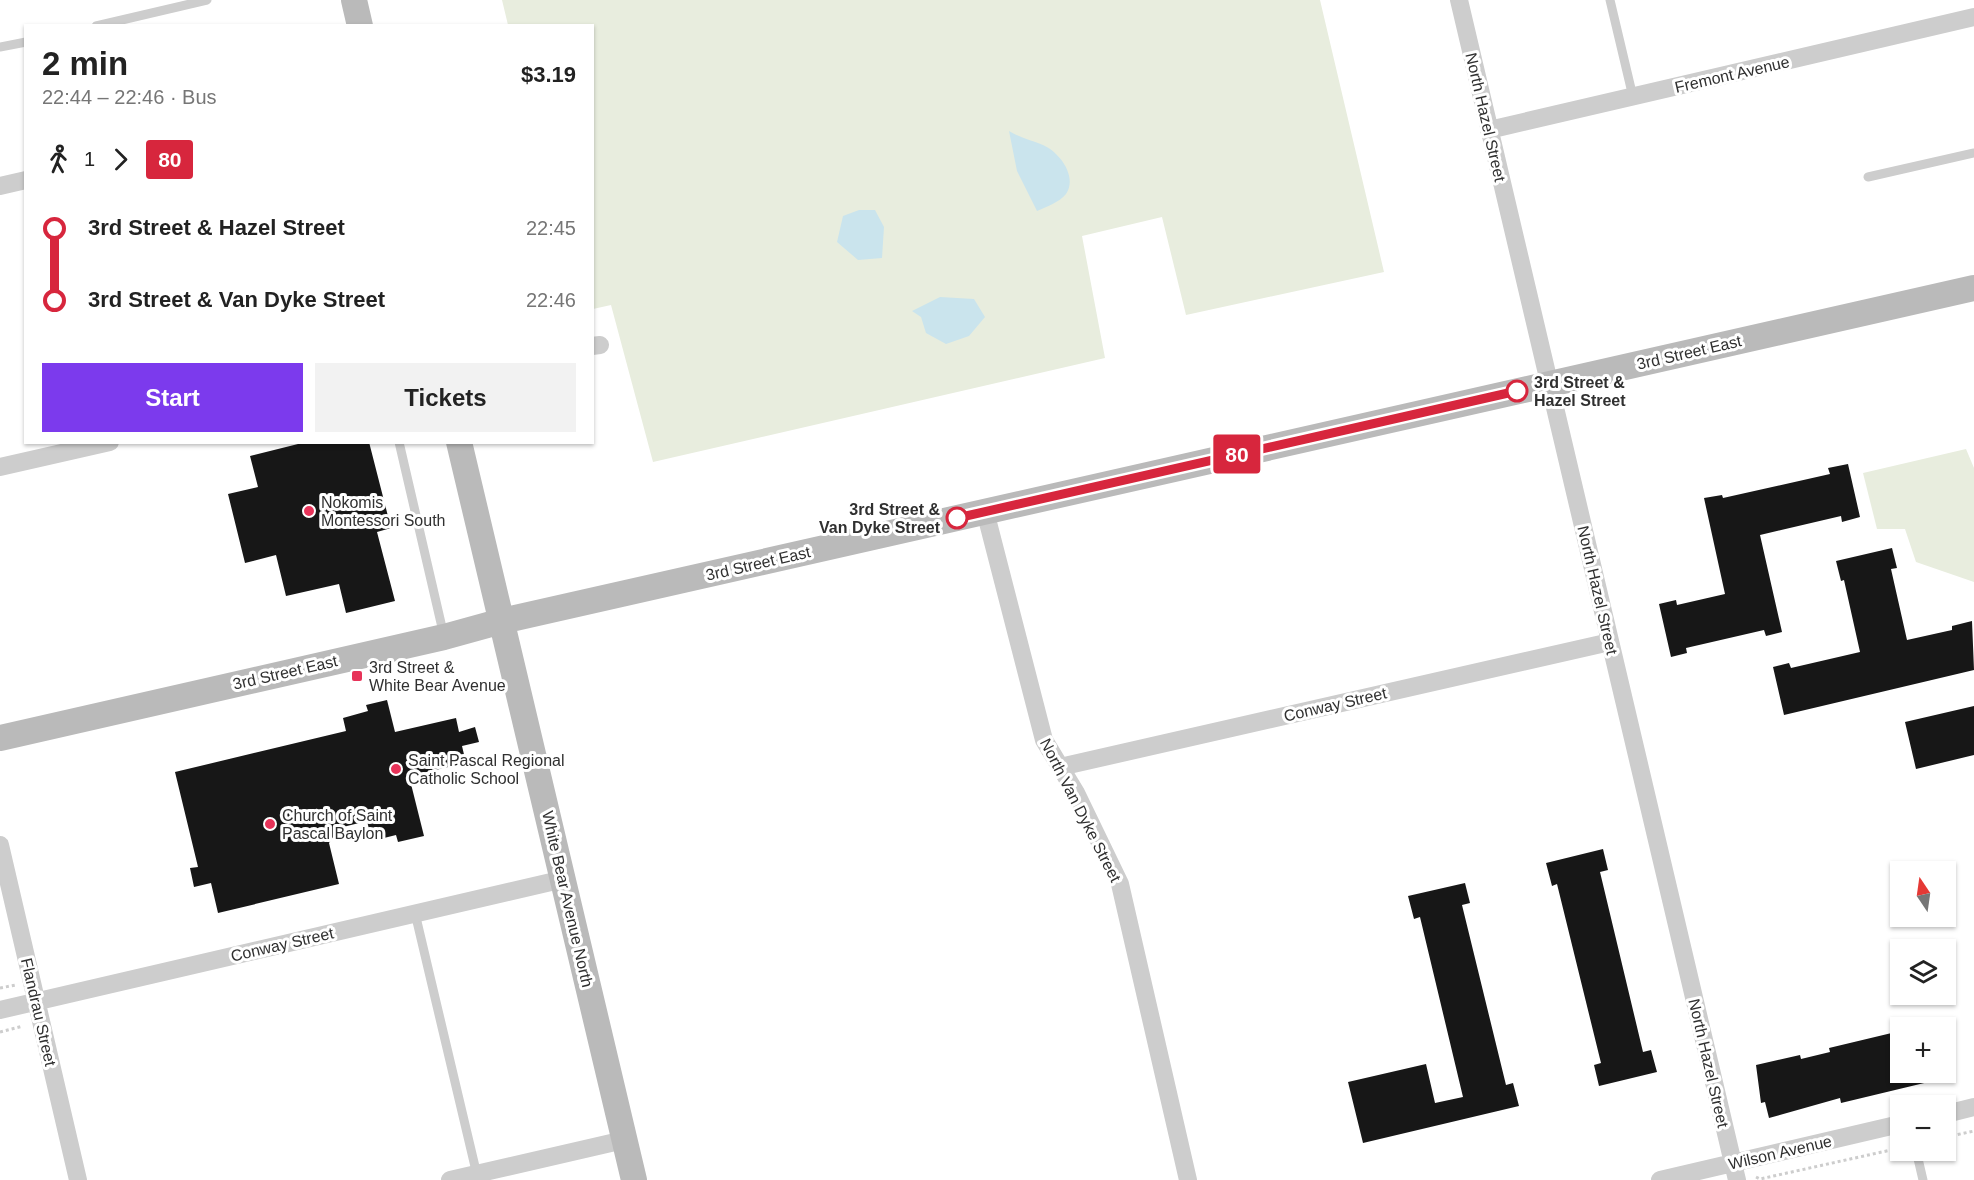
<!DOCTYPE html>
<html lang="en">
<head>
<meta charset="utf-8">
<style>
	:root { --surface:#fff; --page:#f2f2f2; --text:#222; --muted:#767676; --accent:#7c3aed }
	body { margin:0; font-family:Helvetica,sans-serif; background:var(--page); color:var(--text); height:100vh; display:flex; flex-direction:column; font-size:22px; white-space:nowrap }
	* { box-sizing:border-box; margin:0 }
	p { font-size:20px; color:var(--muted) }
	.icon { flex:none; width:33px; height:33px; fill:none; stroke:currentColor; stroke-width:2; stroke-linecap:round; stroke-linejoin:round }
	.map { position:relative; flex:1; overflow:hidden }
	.panel { position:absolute; left:24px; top:24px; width:570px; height:420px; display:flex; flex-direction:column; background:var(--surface); border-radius:0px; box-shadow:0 2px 4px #0004 }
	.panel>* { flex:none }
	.badge { padding:0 12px; border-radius:4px; font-size:21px; line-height:39px }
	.needle { width:39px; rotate:347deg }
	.buttons { position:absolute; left:1890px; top:861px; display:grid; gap:12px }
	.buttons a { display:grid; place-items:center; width:66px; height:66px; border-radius:0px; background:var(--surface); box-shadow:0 2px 4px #0004; font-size:30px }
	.map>.badge { position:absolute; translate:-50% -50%; box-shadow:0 0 0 3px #fff }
	.legs { display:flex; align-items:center; gap:9px; height:66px; padding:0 18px; font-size:20px }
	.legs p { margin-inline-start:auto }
	.overview { display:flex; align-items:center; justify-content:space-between; height:102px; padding:0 18px }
	h1 { font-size:33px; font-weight:600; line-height:45px }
	.cta { display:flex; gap:12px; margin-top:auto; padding:12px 18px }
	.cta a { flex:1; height:69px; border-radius:0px; background:var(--accent); color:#fff; font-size:24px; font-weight:600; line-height:69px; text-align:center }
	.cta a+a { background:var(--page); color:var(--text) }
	ul { padding:0 18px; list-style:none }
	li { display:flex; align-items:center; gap:21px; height:72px; font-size:22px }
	li i { display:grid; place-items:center; width:9px; height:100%; margin:0 8px; background:currentColor }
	li i::after { content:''; width:15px; height:15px; margin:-8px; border:4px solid; border-radius:50%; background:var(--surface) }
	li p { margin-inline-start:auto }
	li:first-child i { background:linear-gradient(#0000 50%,currentColor 0) }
	li:last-child i { background:linear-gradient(currentColor 50%,#0000 0) }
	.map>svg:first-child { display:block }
	.green { fill:#e8edde }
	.water { fill:#cae4ed }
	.building { fill:#171717 }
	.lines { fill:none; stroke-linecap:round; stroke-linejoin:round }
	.path { stroke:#cdcdcd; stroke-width:3; stroke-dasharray:3 3; stroke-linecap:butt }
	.lane { stroke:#cdcdcd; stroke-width:9 }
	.street { stroke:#cdcdcd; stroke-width:18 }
	.secondary { stroke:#bababa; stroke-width:26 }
	.line-1-casing { stroke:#fff; stroke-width:14 }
	.line-1 { stroke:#d7263d; stroke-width:9 }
	.stop-1-dot { fill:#fff; stroke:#d7263d; stroke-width:3 }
	.poi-dot { fill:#e73359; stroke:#fff; stroke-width:2 }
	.labels { text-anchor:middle; stroke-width:6; stroke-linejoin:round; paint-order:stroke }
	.street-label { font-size:16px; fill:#303030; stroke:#fff }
	.stop-label { font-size:16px; font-weight:bold; fill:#303030; stroke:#fff; text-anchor:start }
	.poi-label { font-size:16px; fill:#303030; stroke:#fff; text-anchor:start }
</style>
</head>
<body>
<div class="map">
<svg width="1974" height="1180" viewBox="0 0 1974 1180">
	<rect width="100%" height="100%" fill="#fff"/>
	<path class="green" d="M502 0H1320L1384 272 1186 315 1162 217 1082 236 1105 358 653 462 611 305 593 309 592 26 508 25Z
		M1966 449 1974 468V582L1916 562 1905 529H1877L1863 473Z"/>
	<path class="water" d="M1009 131C1020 138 1031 140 1043 145 1059 152 1078 176 1066 194 1060 202 1046 207 1037 211L1017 171Z
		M859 210H875L884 227 882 258 858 260 837 242 843 216Z
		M940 297 974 299 985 317 969 336 946 344 926 333 921 317 912 311Z"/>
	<path class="building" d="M306 442H369L391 528 377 532 395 601 346 613 339 584 286 596 276 555 245 563 228 494 258 487 250 456Z
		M1848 464 1860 517 1842 522 1841 516 1760 535 1782 632 1766 636 1764 630 1686 648 1687 653 1671 657 1659 604 1676 600 1677 605 1725 594 1704 498 1722 495 1723 498 1830 474 1828 468Z
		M1892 548 1897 568 1891 569 1907 640 1952 630V626L1972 621 1974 670 1784 715 1773 667 1789 663 1791 668 1860 652 1844 580 1841 581 1836 561Z
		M387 700 395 732 456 718 459 732 475 727 479 742 462 746 466 763 409 776 424 836 398 842 396 835 372 841 367 821 339 828 329 843 339 884 218 913 211 883 194 887 190 868 198 867 175 772 346 731 343 718 368 711 366 705Z
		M1974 706V755L1916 769 1905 722Z
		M1603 849 1608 870 1600 872 1643 1052 1651 1050 1657 1072 1599 1086 1594 1065 1601 1063 1557 884 1552 886 1546 863Z
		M1465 883 1470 903 1462 905 1506 1085 1513 1083 1519 1106 1363 1143 1348 1082 1426 1064 1435 1103 1463 1097 1420 917 1414 919 1408 896Z
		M1900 1031V1072H1944L1945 1078 1841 1103 1840 1098 1769 1118 1765 1102 1761 1103 1756 1065 1800 1055 1801 1059 1830 1052 1829 1048Z"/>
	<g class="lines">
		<path class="path" d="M0 988 16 985
			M0 1032 23 1026
			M1946 1137 1974 1131
			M1756 1177 1760 1179 1900 1148"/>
		<path class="lane" d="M1610 0 1633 97
			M96 26 207 0
			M0 47 26 42
			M1868 177 1974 153
			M399 442 444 636
			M415 913 477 1175
			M1916 1150 1923 1180"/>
		<path class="street" d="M1459 0 1737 1180
			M1489 130 1974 17
			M0 186 26 180
			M592 346 600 345
			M0 467 110 442
			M985 511 1044 740 1076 793 1120 884 1188 1180
			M1060 767 1610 642
			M0 845 78 1180
			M0 1010 564 879
			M1946 1114 1974 1107
			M450 1180 624 1140
			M1660 1180 1900 1124"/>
		<path class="secondary" d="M354 0 360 26
			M459 442 634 1180
			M0 738 444 637 502 621 1974 288"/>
	</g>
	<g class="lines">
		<g class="line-1-casing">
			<path id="line-1" d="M957 518 1517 391"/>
		</g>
		<use href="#line-1" class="line-1"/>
	</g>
	<g class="stop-1-dot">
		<circle cx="1517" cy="391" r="10"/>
		<circle cx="957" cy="518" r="10"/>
	</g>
	<g class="poi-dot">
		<circle cx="309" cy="511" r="6"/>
		<rect x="351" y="670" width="12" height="12" rx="3"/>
		<circle cx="396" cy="769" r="6"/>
		<circle cx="270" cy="824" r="6"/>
	</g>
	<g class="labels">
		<g class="street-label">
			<text transform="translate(1732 74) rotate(-13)" y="6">Fremont Avenue</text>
			<text transform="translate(1486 117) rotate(77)" y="6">North Hazel Street</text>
			<text transform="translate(1689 352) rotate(-13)" y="6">3rd Street East</text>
			<text transform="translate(758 563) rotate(-13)" y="6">3rd Street East</text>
			<text transform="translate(1598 590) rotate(77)" y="6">North Hazel Street</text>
			<text transform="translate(285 672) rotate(-13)" y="6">3rd Street East</text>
			<text transform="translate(1335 704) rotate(-13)" y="6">Conway Street</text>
			<text transform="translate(1081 810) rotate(63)" y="6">North Van Dyke Street</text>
			<text transform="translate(568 899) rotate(77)" y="6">White Bear Avenue North</text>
			<text transform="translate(282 944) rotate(-13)" y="6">Conway Street</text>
			<text transform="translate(39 1012) rotate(77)" y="6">Flandrau Street</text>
			<text transform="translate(1709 1063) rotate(77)" y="6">North Hazel Street</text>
			<text transform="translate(1780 1152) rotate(-13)" y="6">Wilson Avenue</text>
		</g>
		<g class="stop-label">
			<text x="1534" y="388">3rd Street &amp;<tspan x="1534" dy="18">Hazel Street</tspan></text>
			<text x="940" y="515" text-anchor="end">3rd Street &amp;<tspan x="940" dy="18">Van Dyke Street</tspan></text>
		</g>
		<g class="poi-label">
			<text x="321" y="508">Nokomis<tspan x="321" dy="18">Montessori South</tspan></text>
			<text x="369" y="673">3rd Street &amp;<tspan x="369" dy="18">White Bear Avenue</tspan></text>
			<text x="408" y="766">Saint Pascal Regional<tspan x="408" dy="18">Catholic School</tspan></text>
			<text x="282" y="821">Church of Saint<tspan x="282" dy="18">Pascal Baylon</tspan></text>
		</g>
	</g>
</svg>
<div class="buttons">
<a><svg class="needle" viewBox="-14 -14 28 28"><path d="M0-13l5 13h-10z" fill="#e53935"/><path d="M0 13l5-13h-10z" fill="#767676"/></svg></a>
<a><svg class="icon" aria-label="layers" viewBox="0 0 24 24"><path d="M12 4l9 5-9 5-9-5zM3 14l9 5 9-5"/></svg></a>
<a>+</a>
<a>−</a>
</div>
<b class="badge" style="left:1237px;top:454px;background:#d7263d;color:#fff">80</b>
<section class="panel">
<div class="overview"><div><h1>2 min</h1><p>22:44 – 22:46 · Bus</p></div><b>$3.19</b></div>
<div class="legs"><svg class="icon" aria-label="walk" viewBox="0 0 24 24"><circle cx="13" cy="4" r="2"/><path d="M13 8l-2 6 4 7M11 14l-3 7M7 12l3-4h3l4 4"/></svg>1<svg class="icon" aria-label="forward" viewBox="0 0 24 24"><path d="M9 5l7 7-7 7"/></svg><b class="badge" style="background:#d7263d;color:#fff">80</b></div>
<ul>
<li><i style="color:#d7263d"></i><b>3rd Street &amp; Hazel Street</b><p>22:45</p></li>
<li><i style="color:#d7263d"></i><b>3rd Street &amp; Van Dyke Street</b><p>22:46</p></li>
</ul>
<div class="cta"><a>Start</a><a>Tickets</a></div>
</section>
</div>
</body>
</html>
